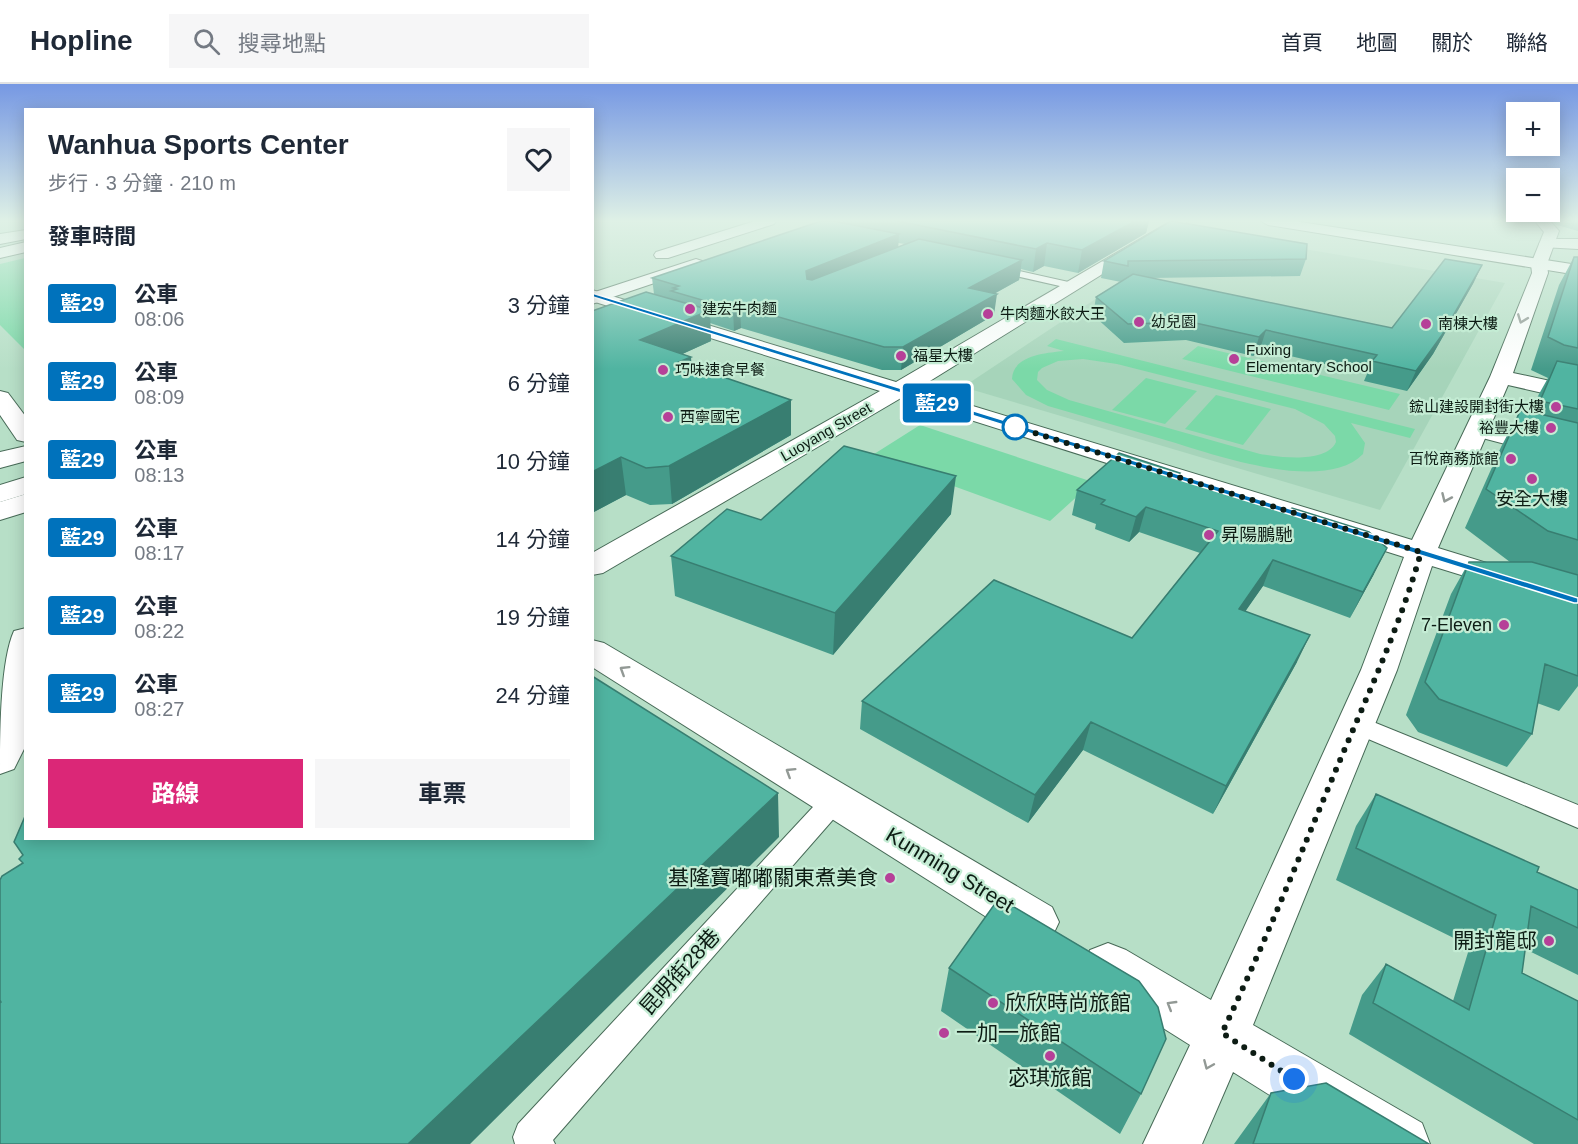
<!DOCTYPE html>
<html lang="zh-TW">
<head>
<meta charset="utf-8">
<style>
	:root { --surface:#fff; --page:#f6f6f7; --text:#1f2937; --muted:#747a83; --line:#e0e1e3; --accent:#db2777 }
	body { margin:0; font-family:Helvetica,"Noto Sans TC",sans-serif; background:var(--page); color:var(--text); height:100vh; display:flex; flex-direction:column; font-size:22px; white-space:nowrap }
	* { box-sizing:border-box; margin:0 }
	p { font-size:20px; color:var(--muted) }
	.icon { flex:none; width:33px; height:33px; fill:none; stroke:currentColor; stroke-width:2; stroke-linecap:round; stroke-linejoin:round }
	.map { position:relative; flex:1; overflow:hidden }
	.details { position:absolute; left:24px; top:24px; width:570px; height:732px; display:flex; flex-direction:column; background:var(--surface); border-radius:0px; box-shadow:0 3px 15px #0003 }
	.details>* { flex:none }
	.badge { padding:0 12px; border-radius:4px; font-size:21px; line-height:39px }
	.buttons { position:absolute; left:1506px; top:18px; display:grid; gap:12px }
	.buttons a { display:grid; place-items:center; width:54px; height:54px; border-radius:0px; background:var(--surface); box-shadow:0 3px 15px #0003; font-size:30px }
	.you { position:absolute; width:30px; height:30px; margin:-15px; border:4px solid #fff; border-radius:50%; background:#1a73e8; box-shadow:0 0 0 9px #1a73e833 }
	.map>.badge { position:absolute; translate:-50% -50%; box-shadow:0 0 0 3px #fff }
	h2 { padding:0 24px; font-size:22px; line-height:54px }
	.round { display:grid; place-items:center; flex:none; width:63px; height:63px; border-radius:0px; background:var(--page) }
	.head { display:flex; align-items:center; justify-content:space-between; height:102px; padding:0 24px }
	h1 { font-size:28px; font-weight:700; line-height:45px }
	.primary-button { display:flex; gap:12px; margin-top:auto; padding:12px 24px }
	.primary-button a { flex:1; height:69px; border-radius:0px; background:var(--accent); color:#fff; font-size:24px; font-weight:700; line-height:69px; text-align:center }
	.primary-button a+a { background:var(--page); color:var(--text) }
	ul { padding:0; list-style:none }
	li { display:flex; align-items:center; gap:18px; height:78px; padding:0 24px }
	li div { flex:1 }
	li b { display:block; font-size:22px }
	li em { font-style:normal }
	li .badge { min-width:66px; font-weight:700; text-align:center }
	header { display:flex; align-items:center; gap:36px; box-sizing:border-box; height:84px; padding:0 30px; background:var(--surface); border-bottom:2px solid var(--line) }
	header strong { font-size:28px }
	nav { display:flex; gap:33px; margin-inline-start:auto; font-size:21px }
	.search { width:420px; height:54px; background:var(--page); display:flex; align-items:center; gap:15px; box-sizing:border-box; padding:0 21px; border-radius:0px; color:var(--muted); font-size:22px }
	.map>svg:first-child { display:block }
	.built { fill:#a6d4ba }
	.green { fill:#7bd9a8; fill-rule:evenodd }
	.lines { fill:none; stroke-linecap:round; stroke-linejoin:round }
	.service-casing { stroke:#476a57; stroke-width:2 }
	.minor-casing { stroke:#476a57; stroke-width:2 }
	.tertiary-casing { stroke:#476a57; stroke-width:2 }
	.primary-casing { stroke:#476a57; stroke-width:2 }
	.trunk-casing { stroke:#476a57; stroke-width:2 }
	.service { fill:#fff; fill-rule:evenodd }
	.minor { fill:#fff; fill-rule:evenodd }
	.tertiary { fill:#fff; fill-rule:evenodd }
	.primary { fill:#fff; fill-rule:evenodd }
	.trunk { fill:#fff; fill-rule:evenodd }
	.wall { fill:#459b8a; fill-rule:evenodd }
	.shaded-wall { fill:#387e71 }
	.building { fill:#50b4a1; stroke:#387e71; stroke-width:1.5 }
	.oneway { stroke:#929995 }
	.line { fill:#0072bc; stroke:#fff; stroke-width:1.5 }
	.walk { stroke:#0d1c14; stroke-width:6; stroke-dasharray:0 10.8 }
	.poi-dot { fill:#b64098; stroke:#c4ecd4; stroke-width:2 }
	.stop-dot { fill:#fff; stroke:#0072bc; stroke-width:3 }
	.labels { text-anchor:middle; stroke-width:4.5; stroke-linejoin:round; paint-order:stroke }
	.far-poi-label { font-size:15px; fill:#0d1c14; stroke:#c4ecd4; text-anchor:start }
	.far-street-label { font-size:15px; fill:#0d1c14; stroke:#c4ecd4 }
	.poi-label { font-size:18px; fill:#0d1c14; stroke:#c4ecd4 }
	.near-street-label { font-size:21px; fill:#0d1c14; stroke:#c4ecd4 }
	.near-poi-label { font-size:21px; fill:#0d1c14; stroke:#c4ecd4; text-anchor:end }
</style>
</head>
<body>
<header>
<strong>Hopline</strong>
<div class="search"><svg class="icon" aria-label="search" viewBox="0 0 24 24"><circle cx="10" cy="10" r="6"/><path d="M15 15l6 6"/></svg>搜尋地點</div>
<nav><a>首頁</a><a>地圖</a><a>關於</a><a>聯絡</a></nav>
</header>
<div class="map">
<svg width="1578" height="1060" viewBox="0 0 1578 1060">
	<rect width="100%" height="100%" fill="#b7dfc7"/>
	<path class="built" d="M1198 147 1505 199 1380 426 963 303Z"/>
	<path class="green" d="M25 174H26L25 266 0 241V180Z
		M1056 255 1415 345 1410 354 1351 339 1365 359 1363 370C1323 411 1210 369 1162 355 1124 344 1086 333 1048 322L1026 311 1012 295C1013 271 1046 269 1064 267L1047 262ZM1083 275 1117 280 1295 325 1324 340 1335 352 1336 358C1326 380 1279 373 1260 370L1069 316 1047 306 1037 296 1038 288 1042 284 1058 277Z
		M1198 262 1400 310 1389 326 1182 275Z
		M1146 294 1197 307 1165 340 1112 326Z
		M1216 311 1271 325 1243 361 1185 345Z
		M920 341 1093 398 1050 437 871 372Z"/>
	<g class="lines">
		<g class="service-casing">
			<path id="service" d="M993 181 1073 199 1079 202 1073 205 989 186V182Z
				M1476 343 1578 369V379L1471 351 1468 348 1471 345Z
				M1356 631 1578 721V744L1347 646 1344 640 1347 634Z
				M835 706 844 709 848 716 844 723 553 1056 555 1060H515L513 1053 518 1040 826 709Z"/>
		</g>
		<g class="minor-casing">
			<path id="minor" d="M1171 137H1188L917 305 1412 456 1490 293 1532 189 1531 180 1544 148 1535 137H1550L1559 147 1547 180 1548 189 1513 289 1578 303V317L1508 301 1438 464 1578 507V527L1432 482 1397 586 1253 941 1422 1039 1430 1060H1348L1233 988 1202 1060H1143L1190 961 1090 898 1083 882 1090 866 1108 859 1126 866 1211 916 1361 586 1404 473 901 314 603 489 592 491V469L880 307 592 217V206L896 298Z
				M26 362V377L0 384V368Z
				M26 410V428L0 436V418Z
				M592 556 604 559 1052 823 1059 838 1052 853 1035 859 1018 853 592 583Z"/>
		</g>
		<g class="tertiary-casing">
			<path id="tertiary" d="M26 146V155L0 160V150Z
				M0 307 8 309 26 333V358L17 356 0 331Z
				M26 544V661L14 685 0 690C0 652 0 578 14 547Z"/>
		</g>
		<g class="primary-casing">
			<path id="primary" d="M755 137H776L774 140 668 174H656L654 171 656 168Z
				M1261 137H1294L1578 181V191L1268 141Z
				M1547 155H1578V165L1542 163 1539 160 1542 157Z
				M696 175 702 177 704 180 702 183 592 220V209Z
				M26 393V410L0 418V401Z"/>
		</g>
		<g class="trunk-casing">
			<path id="trunk" d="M26 158V168L0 174V164Z"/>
		</g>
		<use href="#service" class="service"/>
		<use href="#minor" class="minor"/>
		<use href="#tertiary" class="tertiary"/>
		<use href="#primary" class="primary"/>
		<use href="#trunk" class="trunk"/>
	</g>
	<path class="wall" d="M843 137H1149L1146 149 1078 189 1044 182 1033 188 1021 185 1019 196 994 210V231L901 286H882L741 244 734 247 710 239 711 257 682 270 691 273V282L791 316V351L672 420 650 421 626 411 592 429 654 210 652 194 843 139ZM898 159 905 160 898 163Z
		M1506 137H1535L1534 139Z
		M1552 137H1578V147L1557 141Z
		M1574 173H1578V602L1559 627 1537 619 1532 650 1507 683 1418 648 1406 631 1451 510 1469 478H1510L1465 444 1501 363 1520 327 1531 328 1539 310 1548 294 1531 286 1559 201Z
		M1306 175 1300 192 1149 194 1392 244 1474 198 1433 270 1407 307 1364 297 1367 290 1260 265 1253 272 1186 256 1124 259 1093 231 1096 213 1121 198 1101 194 1104 177Z
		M1178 395 1374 490 1350 534 1263 502 1245 527 1297 578 1213 730 1083 666 1028 739 860 645 862 617 1132 554 1200 469 1139 448 1129 458 1095 445 1096 440 1072 431 1077 406Z
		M951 430 833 571 675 512 671 472 761 436Z
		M1376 710 1537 788 1578 806V891L1525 865 1522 889 1578 917V1060H1534L1349 950 1362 911 1386 880 1453 917 1470 862 1336 796 1356 742Z
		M949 884 1141 1010 1120 1050 941 927Z
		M1271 1009 1429 1060H1234Z"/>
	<path class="shaded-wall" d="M1135 137H1149L1146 149 1078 189 1082 166Z
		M899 150 898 169 806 207V187Z
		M1047 159 1044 182 1033 188 1036 165Z
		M1022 176 1019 196 966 225 969 204Z
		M1482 181 1474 198 1433 270 1407 307 1416 287Z
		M997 210 994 231 901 286 903 263Z
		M740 222 741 244 734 247 733 225Z
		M710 226 711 257 643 288 640 256Z
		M1266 246 1260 265 1253 272 1259 253Z
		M691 273 693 306 679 278Z
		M791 316V351L672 420 669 382Z
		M621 373 626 411 592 429V388Z
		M956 392 951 430 833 571 835 529Z
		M1146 423 1139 448 1129 458 1136 433Z
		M1387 464 1374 490 1350 534 1363 508Z
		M1273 476 1263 502 1229 551 1239 525Z
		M1310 551 1297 578 1213 730 1226 702Z
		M1091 638 1083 666 1028 739 1035 711Z
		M778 709 779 753 470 1060H408Z"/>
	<path class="building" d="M821 137H833L899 150 806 187 807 195 812 196 919 155 1022 176 969 204 997 210 903 263H884L740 222 733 225 671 207 677 205 673 204 679 202 652 194Z
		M897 137H1135L1082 166 1047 159 1036 165Z
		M1171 137 1307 160 1306 175 1128 177V182L1104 177Z
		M1574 173H1578V264L1564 261 1548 253Z
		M1445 175 1482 181 1442 251 1416 287 1372 277 1377 271 1266 246 1259 253 1191 238 1128 240 1096 213 1133 190 1392 244Z
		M646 208 710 226 640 256 691 273 679 278 791 316 669 382 646 384 621 373 592 388V227Z
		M1557 277 1578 281V325L1540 317Z
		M1520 327H1527L1578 339V456L1548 447 1486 405Z
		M844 362 956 392 835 529 671 472 727 425 761 436Z
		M1119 369 1180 389 1175 394 1288 429 1292 424 1369 448 1387 464 1363 508 1273 476 1239 525 1310 551 1226 702 1091 638 1035 711 862 617 994 496 1132 554 1218 447 1146 423 1136 433 1101 420 1105 416 1077 406Z
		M1469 478H1532L1578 491V592L1545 580 1532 650 1439 615 1425 598Z
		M592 592 778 709 408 1060H0V919L1 918 0 916V796L2 792 23 779 19 775 23 771 14 758 26 730V754H592Z
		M1376 710 1539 783 1537 788 1578 806V844L1531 822 1522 889 1578 917V1036L1373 919 1386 880 1469 926 1496 831 1356 764Z
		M999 814 1139 897 1158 923 1166 955 1141 1010 949 884Z
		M1326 999 1429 1060H1253L1271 1009Z"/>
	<defs><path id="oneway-chevron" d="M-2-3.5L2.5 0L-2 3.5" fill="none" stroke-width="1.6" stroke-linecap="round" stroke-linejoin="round" transform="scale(1.5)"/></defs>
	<g class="oneway">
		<use href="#oneway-chevron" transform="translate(1522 235) rotate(111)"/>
		<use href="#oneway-chevron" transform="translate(1446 414) rotate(114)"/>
		<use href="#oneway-chevron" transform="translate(624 586) rotate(-148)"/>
		<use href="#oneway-chevron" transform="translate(790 688) rotate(-148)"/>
		<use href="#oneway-chevron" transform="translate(1171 921) rotate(-149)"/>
		<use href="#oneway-chevron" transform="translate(1208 981) rotate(113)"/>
	</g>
	<linearGradient id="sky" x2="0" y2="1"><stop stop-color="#7698e3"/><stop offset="0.48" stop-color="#dff1e6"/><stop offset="1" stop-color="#dff1e6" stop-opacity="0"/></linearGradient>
	<rect width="1578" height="285" fill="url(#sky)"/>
	<path class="line" d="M592 209 1578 514V519H1574L590 212Z"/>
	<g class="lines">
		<path class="walk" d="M1015 343 1421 468C1401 540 1367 612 1338 681 1300 771 1264 861 1222 949L1294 995"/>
	</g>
	<g class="poi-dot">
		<circle cx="690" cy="225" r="6"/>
		<circle cx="988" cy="230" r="6"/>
		<circle cx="1139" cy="238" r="6"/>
		<circle cx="1426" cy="240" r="6"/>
		<circle cx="901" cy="272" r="6"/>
		<circle cx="1234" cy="275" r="6"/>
		<circle cx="663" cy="286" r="6"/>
		<circle cx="1556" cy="323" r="6"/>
		<circle cx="668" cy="333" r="6"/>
		<circle cx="1551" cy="344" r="6"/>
		<circle cx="1511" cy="375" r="6"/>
		<circle cx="1532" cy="395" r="6"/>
		<circle cx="1209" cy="451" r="6"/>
		<circle cx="1504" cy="541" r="6"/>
		<circle cx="890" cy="794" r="6"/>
		<circle cx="1549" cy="857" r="6"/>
		<circle cx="993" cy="919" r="6"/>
		<circle cx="944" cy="949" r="6"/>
		<circle cx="1050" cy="972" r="6"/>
	</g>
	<circle class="stop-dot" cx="1015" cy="343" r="12"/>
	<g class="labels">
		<g class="far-poi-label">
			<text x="702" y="230">建宏牛肉麵</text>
			<text x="1000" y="235">牛肉麵水餃大王</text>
			<text x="1151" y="243">幼兒園</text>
			<text x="1438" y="245">南棟大樓</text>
			<text x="1246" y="271">Fuxing<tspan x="1246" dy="17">Elementary School</tspan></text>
			<text x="913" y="277">福星大樓</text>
			<text x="675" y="291">巧味速食早餐</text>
			<text x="1544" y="328" text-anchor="end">鋐山建設開封街大樓</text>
			<text x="680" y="338">西寧國宅</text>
			<text x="1539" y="349" text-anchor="end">裕豐大樓</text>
			<text x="1499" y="380" text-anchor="end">百悅商務旅館</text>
		</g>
		<g class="far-street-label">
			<text transform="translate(826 348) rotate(-30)" y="5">Luoyang Street</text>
		</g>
		<g class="poi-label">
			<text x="1532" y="421">安全大樓</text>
			<text x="1221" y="457" text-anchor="start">昇陽鵬馳</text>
			<text x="1492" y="547" text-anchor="end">7-Eleven</text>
		</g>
		<g class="near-street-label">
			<text transform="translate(950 786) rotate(31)" y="7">Kunming Street</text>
			<text transform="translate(680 888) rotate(-48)" y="7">昆明街28巷</text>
		</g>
		<g class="near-poi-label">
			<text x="878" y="801">基隆寶嘟嘟關東煮美食</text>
			<text x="1537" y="864">開封龍邸</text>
			<text x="1005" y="926" text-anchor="start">欣欣時尚旅館</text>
			<text x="956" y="956" text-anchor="start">一加一旅館</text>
			<text x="1050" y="1001" text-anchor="middle">宓琪旅館</text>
		</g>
	</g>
</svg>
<div class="buttons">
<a>+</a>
<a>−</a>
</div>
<div class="you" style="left:1294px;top:995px"></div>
<b class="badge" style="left:937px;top:319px;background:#0072bc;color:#fff">藍29</b>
<section class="details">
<div class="head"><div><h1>Wanhua Sports Center</h1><p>步行 · 3 分鐘 · 210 m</p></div><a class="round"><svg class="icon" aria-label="heart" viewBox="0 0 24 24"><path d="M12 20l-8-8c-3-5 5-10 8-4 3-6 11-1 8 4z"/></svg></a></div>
<h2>發車時間</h2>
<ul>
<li><span class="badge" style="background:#0072bc;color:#fff">藍29</span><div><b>公車</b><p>08:06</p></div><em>3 分鐘</em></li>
<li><span class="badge" style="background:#0072bc;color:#fff">藍29</span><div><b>公車</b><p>08:09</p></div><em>6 分鐘</em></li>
<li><span class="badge" style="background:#0072bc;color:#fff">藍29</span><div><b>公車</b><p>08:13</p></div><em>10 分鐘</em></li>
<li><span class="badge" style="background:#0072bc;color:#fff">藍29</span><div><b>公車</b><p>08:17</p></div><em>14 分鐘</em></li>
<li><span class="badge" style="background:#0072bc;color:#fff">藍29</span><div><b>公車</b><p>08:22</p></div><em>19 分鐘</em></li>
<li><span class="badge" style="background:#0072bc;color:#fff">藍29</span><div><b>公車</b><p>08:27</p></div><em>24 分鐘</em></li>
</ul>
<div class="primary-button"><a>路線</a><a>車票</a></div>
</section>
</div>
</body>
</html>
